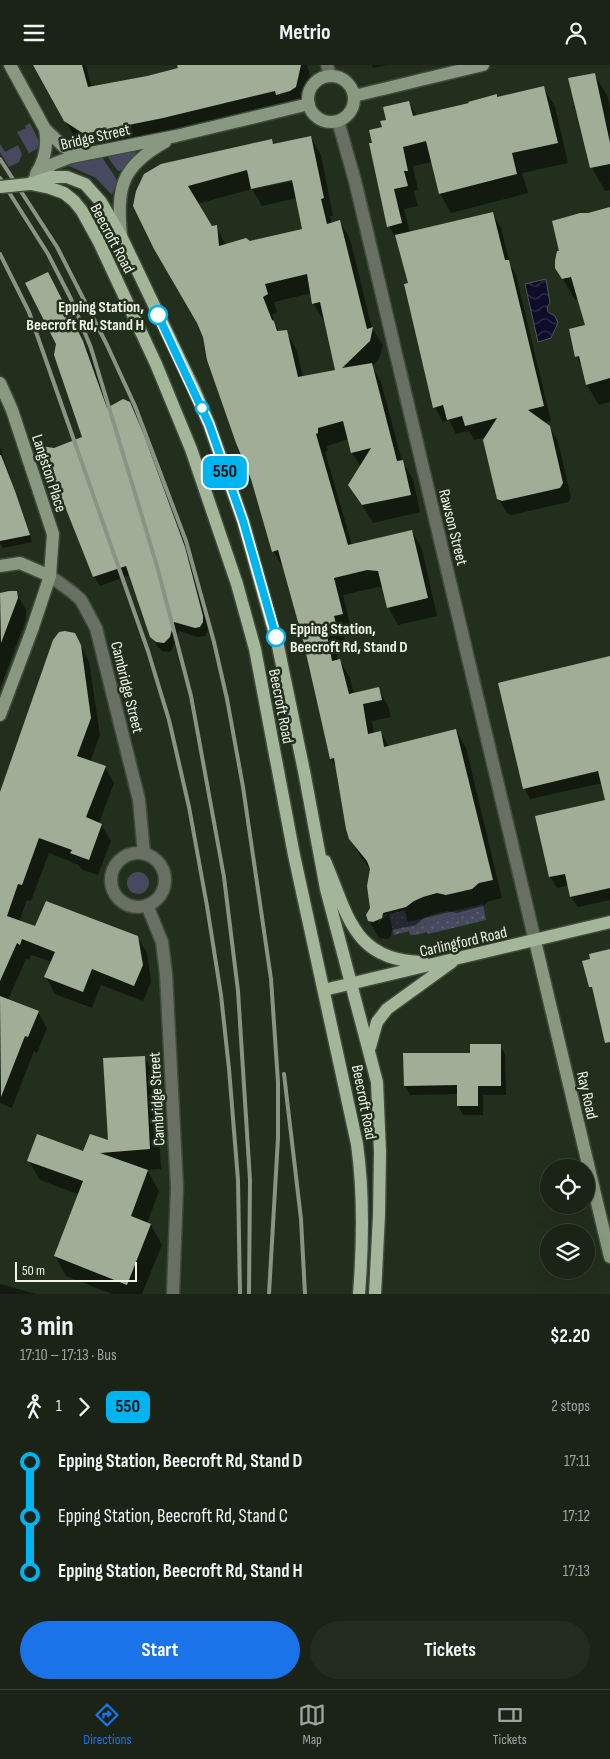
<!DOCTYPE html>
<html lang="en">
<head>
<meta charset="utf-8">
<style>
	:root { --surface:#1a2316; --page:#232b1f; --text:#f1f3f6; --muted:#9fa4a1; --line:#384035; --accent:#1a73e8 }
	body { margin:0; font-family:"Sofia Sans Condensed",sans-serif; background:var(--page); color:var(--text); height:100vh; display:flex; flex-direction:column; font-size:19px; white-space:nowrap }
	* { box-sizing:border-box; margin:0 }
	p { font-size:16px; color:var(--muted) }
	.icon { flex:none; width:28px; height:28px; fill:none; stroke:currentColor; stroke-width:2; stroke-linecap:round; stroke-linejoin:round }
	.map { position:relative; height:1229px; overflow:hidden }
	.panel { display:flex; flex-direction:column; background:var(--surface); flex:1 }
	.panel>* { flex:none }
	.badge { padding:0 10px; border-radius:8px; font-size:18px; line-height:32px }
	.buttons { position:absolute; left:540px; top:1094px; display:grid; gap:10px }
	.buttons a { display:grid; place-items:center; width:55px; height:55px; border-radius:50%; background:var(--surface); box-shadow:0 5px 20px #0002,0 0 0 1px var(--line); font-size:25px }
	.scale { position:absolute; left:15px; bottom:12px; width:122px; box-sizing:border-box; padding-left:5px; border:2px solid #edf5e9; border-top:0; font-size:14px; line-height:18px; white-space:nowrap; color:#edf5e9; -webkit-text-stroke:4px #232f1d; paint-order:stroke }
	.map>.badge { position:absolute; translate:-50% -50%; box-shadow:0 0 0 2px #fff }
	.legs { display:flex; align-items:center; gap:8px; height:55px; padding:0 20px; font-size:16px }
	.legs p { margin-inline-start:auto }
	.summary { display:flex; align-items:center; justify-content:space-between; height:85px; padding:0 20px }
	h1 { font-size:28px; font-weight:700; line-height:38px }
	.cta { display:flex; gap:10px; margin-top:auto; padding:10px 20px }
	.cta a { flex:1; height:58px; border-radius:30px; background:var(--accent); color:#fff; font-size:20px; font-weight:700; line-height:58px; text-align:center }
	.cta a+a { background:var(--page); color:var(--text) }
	ul { padding:0 20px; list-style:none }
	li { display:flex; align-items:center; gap:18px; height:55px; font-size:19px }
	li i { display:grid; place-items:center; width:8px; height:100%; margin:0 6px; background:currentColor }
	li i::after { content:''; width:12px; height:12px; margin:-6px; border:4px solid; border-radius:50%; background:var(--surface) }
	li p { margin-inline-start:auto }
	li:first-child i { background:linear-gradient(#0000 50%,currentColor 0) }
	li:last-child i { background:linear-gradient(currentColor 50%,#0000 0) }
	header { display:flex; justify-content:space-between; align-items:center; height:65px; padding:0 20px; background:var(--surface); font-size:22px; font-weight:700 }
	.tabs { display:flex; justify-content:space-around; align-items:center; height:70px; border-top:1px solid var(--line); background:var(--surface); font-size:14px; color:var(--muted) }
	.tabs a { display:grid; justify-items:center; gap:2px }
	.tabs .selected { color:var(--accent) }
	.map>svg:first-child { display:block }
	.grass { fill:#47495f }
	.park { fill:url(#park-dots) }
	.water { fill:url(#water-waves); stroke:#515363 }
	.shadow { fill:#0007; fill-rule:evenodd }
	.building { fill:#a0ae98; fill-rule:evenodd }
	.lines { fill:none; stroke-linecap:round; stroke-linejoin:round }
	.street-casing { stroke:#3f4b3a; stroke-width:15 }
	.secondary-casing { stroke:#3f4b3a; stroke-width:15 }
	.primary-casing { stroke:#3f4b3a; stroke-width:15 }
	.street { stroke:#677062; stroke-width:12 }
	.secondary { stroke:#899881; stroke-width:12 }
	.primary { stroke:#a3b699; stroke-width:12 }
	.rail { stroke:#8a9485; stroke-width:4 }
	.primary-bridge-casing { stroke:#3f4b3a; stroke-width:15; stroke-linecap:butt }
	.primary-bridge { stroke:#a3b699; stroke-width:12 }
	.line-1-casing { stroke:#fff; stroke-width:11 }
	.line-1 { stroke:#00b5ef; stroke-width:8 }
	.stop-1-dot { fill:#fff; stroke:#00b5ef; stroke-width:2.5 }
	.labels { text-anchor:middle; stroke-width:5; stroke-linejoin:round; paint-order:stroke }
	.street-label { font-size:16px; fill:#edf5e9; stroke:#232f1d }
	.stop-label { font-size:16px; font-weight:bold; fill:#edf5e9; stroke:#232f1d; text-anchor:end }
</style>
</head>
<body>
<header><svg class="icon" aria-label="menu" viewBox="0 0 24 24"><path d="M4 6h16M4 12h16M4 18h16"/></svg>Metrio<svg class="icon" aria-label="person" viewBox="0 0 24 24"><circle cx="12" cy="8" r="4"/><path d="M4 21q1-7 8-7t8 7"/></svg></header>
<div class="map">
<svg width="610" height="1229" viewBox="0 0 610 1229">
	<defs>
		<pattern id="park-dots" width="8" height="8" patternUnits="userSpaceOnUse" patternTransform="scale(1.25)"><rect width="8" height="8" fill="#47495f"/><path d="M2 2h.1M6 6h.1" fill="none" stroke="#626476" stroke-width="1.8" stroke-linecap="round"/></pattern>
		<pattern id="water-waves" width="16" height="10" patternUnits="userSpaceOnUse" patternTransform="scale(1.25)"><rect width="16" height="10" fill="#0e0d29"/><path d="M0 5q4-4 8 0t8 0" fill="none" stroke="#313148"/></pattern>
	</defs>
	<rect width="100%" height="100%" fill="#232f1d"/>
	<path class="grass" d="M30 58 37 72 39 77 37 84 29 88 17 67 26 63 25 61Z
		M73 71 87 76H97L99 82C88 83 80 83 68 78Z
		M0 79 5 87 18 80 22 89 19 97 9 102 0 87Z
		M135 84 136 91 123 105 118 106 109 94V90Z
		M102 92 117 115 112 130 96 113 67 100 75 96Z
		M127 818a11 11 0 1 1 22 0a11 11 0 1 1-22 0Z
		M483 839 484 845 409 863 408 857Z"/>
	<path class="park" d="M405 845 409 863 484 845 486 855 428 869 427 867 416 870H410L409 866 394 870 389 849Z"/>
	<path class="water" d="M546 214 550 238 547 242 548 247 555 251 558 258 551 273 538 277 525 219Z"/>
	<path class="shadow" d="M35 0H86L92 23 179 4V0H307L311 15 305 39 94 86 75 73Z
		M372 0H387L373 3Z
		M594 9 608 32 610 43V125L605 126 592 103 570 14Z
		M544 23 555 42 568 98 522 108 528 128 451 148 440 129 433 97 413 101 418 125 414 126 418 141 404 144 410 168 493 149 501 163 510 199 516 210 551 356 544 358 549 361 558 376 571 433 568 437 511 450 507 448 498 433 487 372 474 375 469 366 456 369 449 355 443 357 435 342 409 219 399 179 389 161 373 79 388 56 409 37 417 52Z
		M311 73 321 90 333 151H330L332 159 340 157 350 174 372 263 383 280 379 294 372 301 381 317 402 396 413 414 420 447 373 458 350 420 361 402 352 388 349 374 327 381 328 386 325 387 352 480 412 466 422 484 437 551 398 560 388 542 383 523 378 522 343 530 352 567 344 569 347 584 336 587 338 596H340L350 613 354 629 378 623 388 641 391 652 372 656 374 669 381 667 389 682 456 665 466 683 502 833 489 836 483 841 457 848 448 846 434 849 424 853 416 860 392 865 391 871 388 874 379 873 369 856 371 844V805L361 792 350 774 337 703 331 694 304 575 284 504 273 486 252 413 204 271 135 142 272 75 274 80ZM298 112V115L256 124V122ZM252 124 262 141 297 133 303 165 249 177 226 180 216 162 211 163 197 139ZM312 228 313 238 324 256H325L337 306 303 312 296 284 286 266 279 267 272 250 277 247 274 237ZM386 849 387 850 378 858V854Z
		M610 144V337L599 340 587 320 583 303 576 291 586 261 578 234 575 235 556 202 588 149Z
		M53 218 88 286 108 344 133 346 149 381 190 493 208 561 207 567 205 571 198 572 179 566 172 585 169 587 162 586 157 581 151 571 130 510 100 521 94 512 43 383 55 385 83 372 58 279Z
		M0 382 32 477 3 483 0 478Z
		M9 527H16L26 545V554L0 623V529Z
		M77 573 89 597 100 670 90 697 105 702 114 718 99 758 101 760 111 776 98 810 81 804 79 800 49 788 31 836 27 835 19 857 36 863 137 872 147 888 151 917 143 936 101 920 92 943 55 929 46 912 52 897 31 890 29 895 26 894 8 935 38 947 47 963 37 988 34 986 12 1043 0 1038V730Z
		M610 593V835L578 842 571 832 569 820 557 823 550 812 536 752 606 736 602 718 530 734 524 723Z
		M500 980 505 989 506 1030H483V1050H463L458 1041V1029L410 1030 405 1021Z
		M144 992 156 1012 161 1104 147 1105 159 1126 147 1159 151 1160 162 1180 142 1229H112L66 1211 55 1191 80 1130 40 1115 29 1096 84 1088 109 1077Z
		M0 1219 36 1229H0Z"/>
	<path class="building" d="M33 0H82L88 22 147 11 178 3 177 0H301L296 22 290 26 276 30 275 26 163 53 84 69 64 56Z
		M595 8 610 78V99L590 103 568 13Z
		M544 21 558 78 512 88 517 109 439 129 426 76 403 82 408 106H404L408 121 394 124 402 158 387 162 369 78H372L369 65 382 62 380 56 386 55 383 42 409 36 413 51 469 38 468 37 497 29V32Z
		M311 71 324 133 321 134 327 159 340 155 367 264 373 262 370 276 342 303 372 298 397 396 403 395 411 430 362 440 348 420 371 383 351 388 343 356 318 363V368L316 369 348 480 412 465 428 533 387 543 378 506 367 505 334 513 343 549 334 551 338 567 327 570 332 596 340 594 349 629 379 622 382 635 363 639 368 669 381 666 384 682 456 664 493 815 479 818 472 824 446 830 437 828 423 832 414 836 406 842 383 848 382 853 373 857 368 856 366 850 370 843 367 821 370 804 367 796 349 774 346 764 334 693 330 694 303 575 278 485 272 487 251 414 236 378 207 295 203 272 197 258 154 184 133 141 136 126 144 109 161 99 272 74 273 79ZM247 105 251 124 292 115 302 164 250 176 246 173 219 181 217 160 212 161 188 121ZM307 209 312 239 320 237 335 305 298 312 287 265 277 266 274 256 272 255 263 232 268 229 265 219Z
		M610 142V313L586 320 579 291 575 292 569 264 585 260 571 212 562 214 555 203V196L557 186H559L552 156 580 148H588Z
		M493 147 505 195H509L544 341 528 345 550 361 563 418 560 423 502 436 497 434 483 375 497 353 465 361 462 351 447 355 443 340 433 343 404 219 408 218 395 170Z
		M48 207 83 276 107 343 123 334 130 337 144 370 185 482 203 551V557L200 562 195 563 174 557 170 572 164 578 156 577 150 572 126 501 93 512 41 381 54 383 82 372 54 290 56 279 25 218Z
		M0 390H1L15 426 30 470 0 476Z
		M9 526H17L18 533 1 578 0 528Z
		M65 566 75 568 81 580 91 653 77 691 106 701 86 752 102 759 89 795 70 788 72 785 39 773 22 820 18 819 7 851 35 861 46 836 138 871 143 900 134 921 92 904 83 927 44 912 55 887 22 874 20 880 17 878 0 916V727L53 575 59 567Z
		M610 591V823L570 832 565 809 549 812 535 751 605 735 598 706 523 724 498 618Z
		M610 884V977L605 978 592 922H589L582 896 590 894 589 889Z
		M0 931 39 946 28 972 25 971 1 1032Z
		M470 979H501V1021H478V1041H457V1020L404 1021 403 988H470Z
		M145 991 150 1084 100 1088 148 1105 131 1151 151 1159 127 1220 54 1191 83 1116 27 1096 37 1069 83 1086 90 1069 108 1075 103 993Z"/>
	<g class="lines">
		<g class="street-casing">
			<path id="street" d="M327 0 330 11
				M338 56 355 116 535 876
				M50 511 72 527 81 535 96 563 139 735 144 789
				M111 815a27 27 0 1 1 54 0a27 27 0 1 1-54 0Z
				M147 840 162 877 166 909 177 1122 173 1229"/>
		</g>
		<g class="secondary-casing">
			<path id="secondary" d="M10 0 45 64C48 80 45 95 36 109
				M308 34a23 23 0 1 1 46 0a23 23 0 1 1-46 0Z
				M354 31 483 0
				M45 64 64 82 81 89
				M29 119 53 99 71 92 176 71 309 39
				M121 171C117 123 120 102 165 77
				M0 318 12 345 53 469 50 511 32 565 0 650
				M0 501 20 498 50 511
				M535 876 610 1192"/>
		</g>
		<g class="primary-casing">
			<path id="primary" d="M29 119 51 112H67L85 119 101 137 121 171 194 324 209 359 243 456 278 581 304 706 326 824 377 1017 380 1087 379 1150 375 1229
				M31 119 50 123 64 128 74 136 82 146 99 177 156 299 191 384 237 519 255 584 294 790 357 1079C364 1129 363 1178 359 1229
				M325 796C348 850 353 896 423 897
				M324 925 610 857
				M370 982 377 957 387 944 452 897"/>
		</g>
		<use href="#street" class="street"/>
		<use href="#secondary" class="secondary"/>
		<use href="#primary" class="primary"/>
		<path class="rail" d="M0 94 57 182 107 280 135 341 186 476 214 577 227 634 243 722 271 914 278 1017V1073L269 1229
			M0 113 48 189 71 234 91 283 157 501 191 631 224 812 238 926 250 1115 249 1229
			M0 189 29 247 148 586 169 655 189 742 207 841 221 930 229 1004 238 1115 240 1229
			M284 1009 301 1154 305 1229"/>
		<g class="primary-bridge-casing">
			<path id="primary-bridge" d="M0 122 29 119"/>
		</g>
		<use href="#primary-bridge" class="primary-bridge"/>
	</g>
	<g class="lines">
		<g class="line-1-casing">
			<path id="line-1" d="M158 250 209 359 243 456 276 572"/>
		</g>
		<use href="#line-1" class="line-1"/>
	</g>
	<g class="stop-1-dot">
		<circle cx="158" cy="250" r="9"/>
		<circle cx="202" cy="343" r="6"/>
		<circle cx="276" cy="572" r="9"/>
	</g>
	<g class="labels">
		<g class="street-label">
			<text transform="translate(95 71) rotate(-13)" y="6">Bridge Street</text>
			<text transform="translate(113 173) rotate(62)" y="6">Beecroft Road</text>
			<text transform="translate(50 408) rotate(72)" y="6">Langston Place</text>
			<text transform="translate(454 462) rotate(76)" y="6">Rawson Street</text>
			<text transform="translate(128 622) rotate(76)" y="6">Cambridge Street</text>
			<text transform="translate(282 641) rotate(79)" y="6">Beecroft Road</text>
			<text transform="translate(463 876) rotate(-13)" y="6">Carlingford Road</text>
			<text transform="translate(588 1030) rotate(77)" y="6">Ray Road</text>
			<text transform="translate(156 1034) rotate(-93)" y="6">Cambridge Street</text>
			<text transform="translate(365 1037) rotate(79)" y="6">Beecroft Road</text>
		</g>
		<g class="stop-label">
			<text x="144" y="247">Epping Station,<tspan x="144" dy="18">Beecroft Rd, Stand H</tspan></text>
			<text x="290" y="569" text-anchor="start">Epping Station,<tspan x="290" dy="18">Beecroft Rd, Stand D</tspan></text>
		</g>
	</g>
</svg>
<div class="buttons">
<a><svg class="icon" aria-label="locate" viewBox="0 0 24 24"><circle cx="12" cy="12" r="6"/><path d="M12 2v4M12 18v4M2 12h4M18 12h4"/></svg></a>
<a><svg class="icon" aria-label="layers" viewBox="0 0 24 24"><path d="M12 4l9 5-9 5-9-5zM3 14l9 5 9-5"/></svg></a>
</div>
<div class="scale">50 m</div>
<b class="badge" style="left:225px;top:407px;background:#00b5ef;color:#111">550</b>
</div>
<section class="panel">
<div class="summary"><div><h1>3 min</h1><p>17:10 – 17:13 · Bus</p></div><b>$2.20</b></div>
<div class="legs"><svg class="icon" aria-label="walk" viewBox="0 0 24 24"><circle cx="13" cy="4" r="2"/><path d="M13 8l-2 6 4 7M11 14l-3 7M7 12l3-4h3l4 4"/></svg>1<svg class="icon" aria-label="forward" viewBox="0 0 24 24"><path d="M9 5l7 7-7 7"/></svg><b class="badge" style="background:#00b5ef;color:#111">550</b><p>2 stops</p></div>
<ul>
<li><i style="color:#00b5ef"></i><b>Epping Station, Beecroft Rd, Stand D</b><p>17:11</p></li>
<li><i style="color:#00b5ef"></i><span>Epping Station, Beecroft Rd, Stand C</span><p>17:12</p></li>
<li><i style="color:#00b5ef"></i><b>Epping Station, Beecroft Rd, Stand H</b><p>17:13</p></li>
</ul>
<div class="cta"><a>Start</a><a>Tickets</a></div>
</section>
<nav class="tabs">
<a class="selected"><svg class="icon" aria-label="directions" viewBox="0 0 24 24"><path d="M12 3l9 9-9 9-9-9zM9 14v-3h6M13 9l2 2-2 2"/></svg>Directions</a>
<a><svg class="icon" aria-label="map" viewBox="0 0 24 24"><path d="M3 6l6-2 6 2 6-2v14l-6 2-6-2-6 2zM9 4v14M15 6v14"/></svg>Map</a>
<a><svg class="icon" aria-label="tickets" viewBox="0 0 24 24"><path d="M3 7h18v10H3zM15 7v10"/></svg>Tickets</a>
</nav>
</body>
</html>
